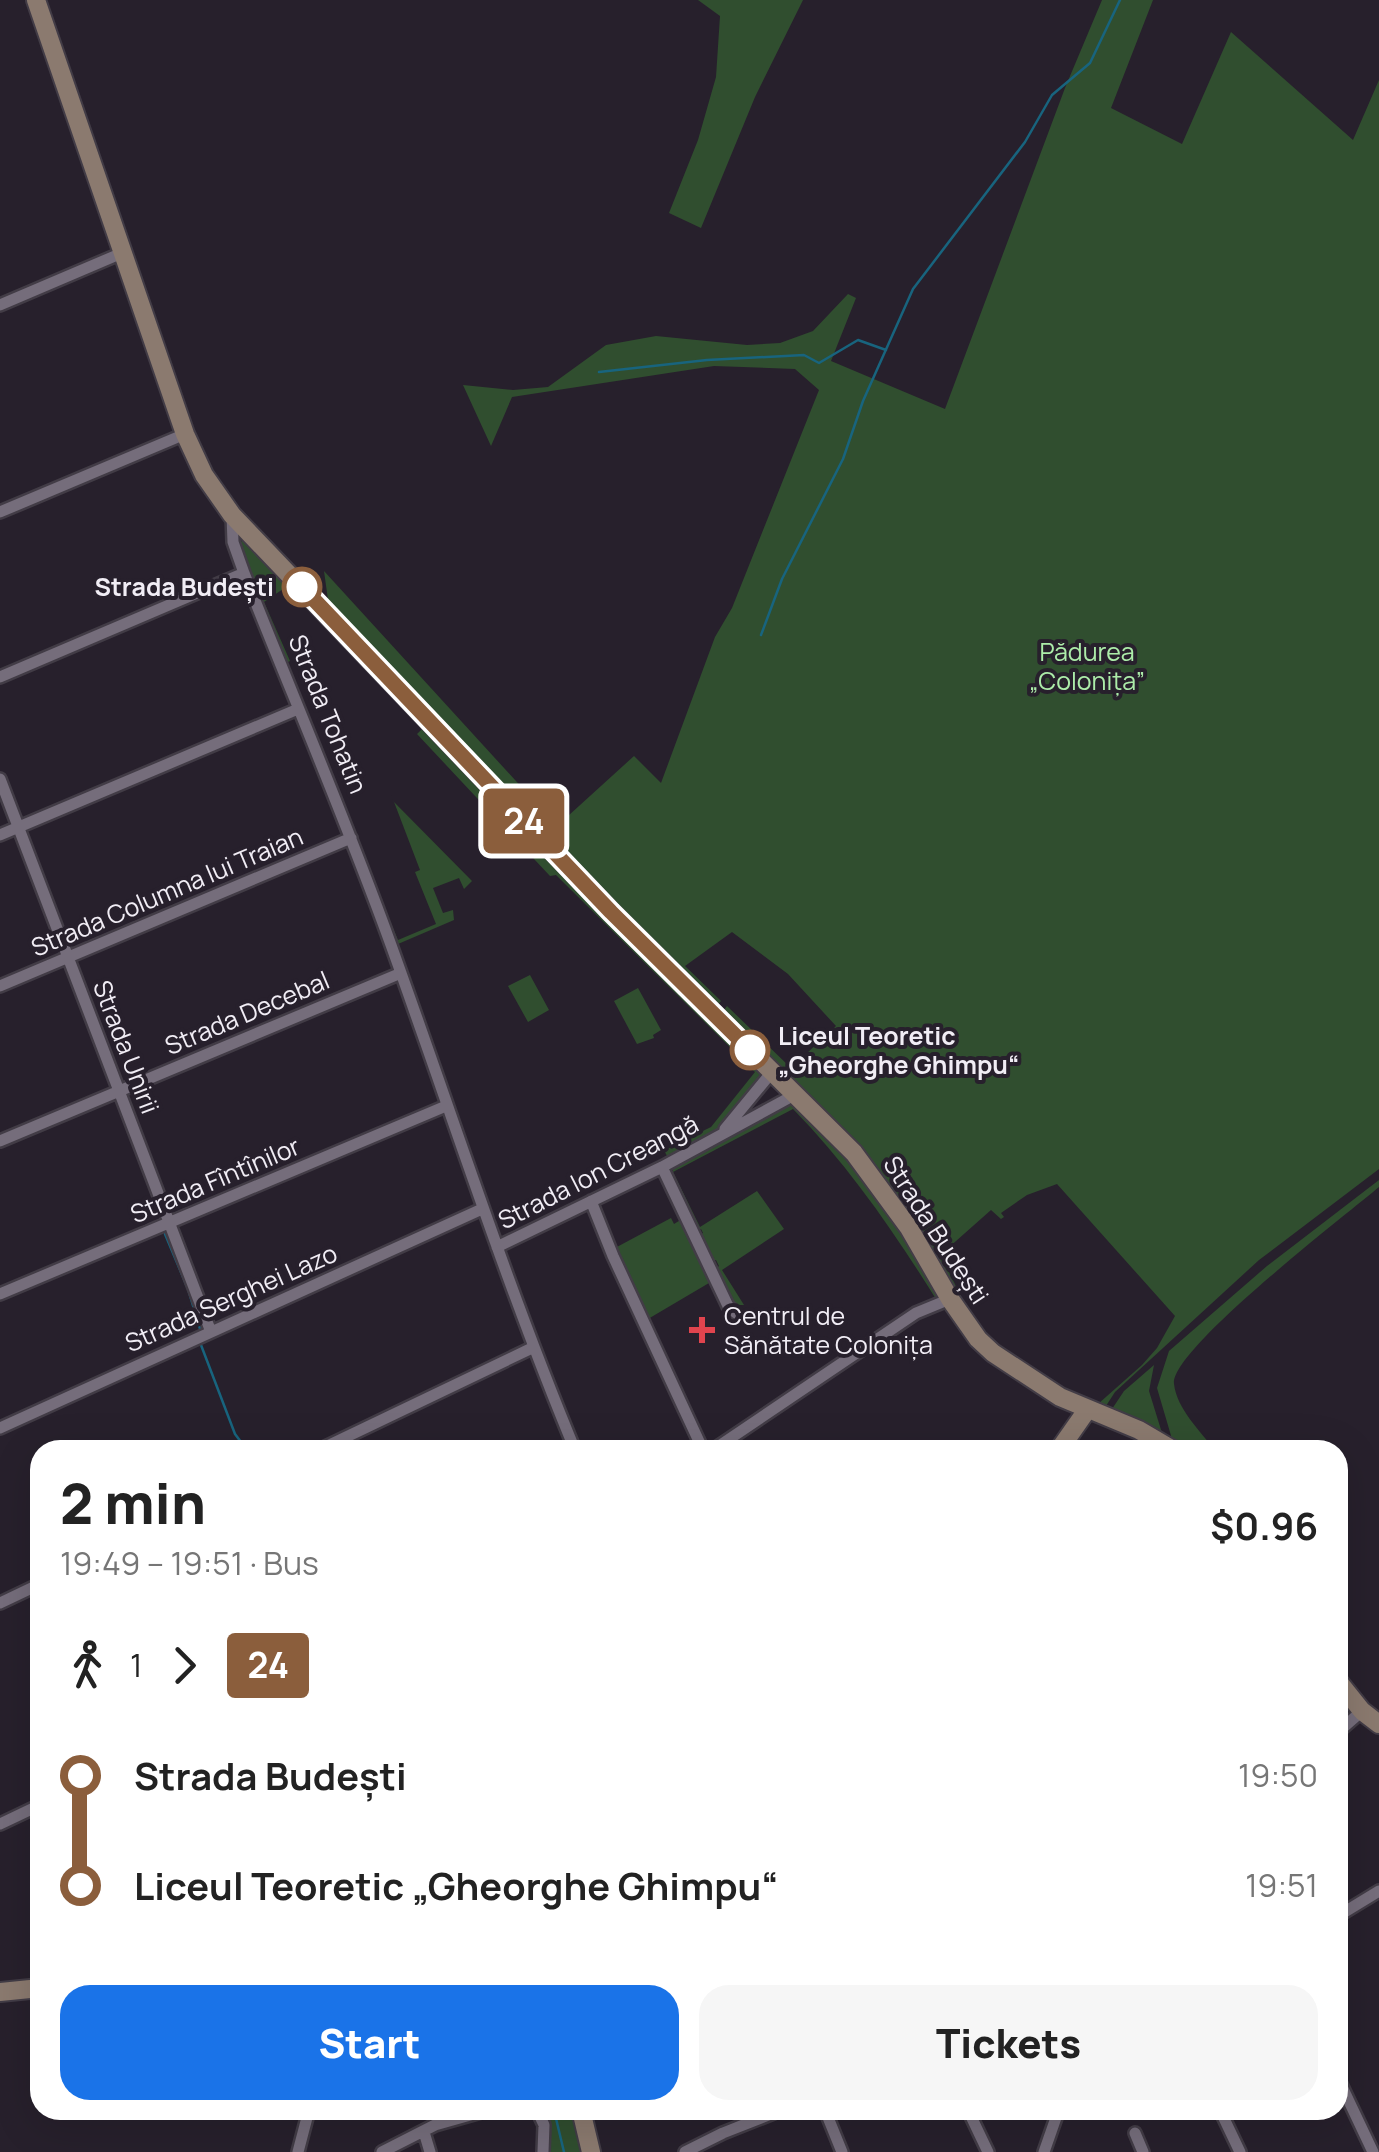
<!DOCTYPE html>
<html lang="en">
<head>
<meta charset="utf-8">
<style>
	:root { --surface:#fff; --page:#f6f6f6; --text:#222; --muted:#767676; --accent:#1a73e8 }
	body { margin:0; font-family:Manrope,sans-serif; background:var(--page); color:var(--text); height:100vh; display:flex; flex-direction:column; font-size:38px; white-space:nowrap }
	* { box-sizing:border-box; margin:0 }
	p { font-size:32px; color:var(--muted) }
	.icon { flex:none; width:55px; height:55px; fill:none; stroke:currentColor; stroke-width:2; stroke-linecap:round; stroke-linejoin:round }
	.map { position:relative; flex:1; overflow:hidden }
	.details { position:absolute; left:30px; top:1440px; width:1318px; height:680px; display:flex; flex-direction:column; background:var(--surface); border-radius:30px; box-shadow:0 10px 40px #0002 }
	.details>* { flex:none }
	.badge { padding:0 20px; border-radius:8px; font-size:35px; line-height:65px }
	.map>.badge { position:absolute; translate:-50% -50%; box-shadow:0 0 0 5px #fff }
	.legs { display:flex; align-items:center; gap:15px; height:110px; padding:0 30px; font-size:32px }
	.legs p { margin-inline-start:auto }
	.overview { display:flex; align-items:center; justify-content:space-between; height:170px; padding:0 30px }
	h1 { font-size:55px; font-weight:800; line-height:75px }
	.action { display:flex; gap:20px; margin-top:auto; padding:20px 30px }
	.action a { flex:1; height:115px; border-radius:30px; background:var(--accent); color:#fff; font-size:40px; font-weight:800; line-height:115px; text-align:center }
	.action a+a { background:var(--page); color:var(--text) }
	ul { padding:0 30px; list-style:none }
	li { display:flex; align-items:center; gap:35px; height:110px; font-size:38px }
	li i { display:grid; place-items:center; width:15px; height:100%; margin:0 12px; background:currentColor }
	li i::after { content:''; width:25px; height:25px; margin:-12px; border:8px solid; border-radius:50%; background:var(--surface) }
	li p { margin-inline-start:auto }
	li:first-child i { background:linear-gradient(#0000 50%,currentColor 0) }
	li:last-child i { background:linear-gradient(currentColor 50%,#0000 0) }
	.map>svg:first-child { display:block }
	.green { fill:#304e2f }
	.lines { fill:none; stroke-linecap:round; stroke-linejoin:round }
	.stream { stroke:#18647e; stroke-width:2.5 }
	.street-casing { stroke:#423c46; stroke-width:16 }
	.secondary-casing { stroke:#423c46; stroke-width:22 }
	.street { stroke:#756d7b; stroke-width:11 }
	.secondary { stroke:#8b7a6f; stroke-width:18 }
	.line-1-casing { stroke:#fff; stroke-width:22 }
	.line-1 { stroke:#8b5e3c; stroke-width:15 }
	.stop-1-dot { fill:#fff; stroke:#8b5e3c; stroke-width:5 }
	.health-dot { fill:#e0444e; stroke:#27202c; stroke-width:4 }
	.labels { text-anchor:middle; stroke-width:8; stroke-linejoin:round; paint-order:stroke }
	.stop-label { font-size:25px; font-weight:bold; fill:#f1edf5; stroke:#27202c; text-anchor:end }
	.park-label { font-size:25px; fill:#aceca9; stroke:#27202c }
	.street-label { font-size:25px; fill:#f1edf5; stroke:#27202c }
	.poi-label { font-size:25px; fill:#f1edf5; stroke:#27202c; text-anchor:start }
</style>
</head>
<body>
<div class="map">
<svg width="1379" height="2152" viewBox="0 0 1379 2152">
	<rect width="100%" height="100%" fill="#27202c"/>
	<path class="green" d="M698 0H803L755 97 701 228 669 213 698 140 716 77 720 16Z
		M1102 0H1153L1111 108 1182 144 1231 32 1353 140 1379 80V1169L1259 1260 1115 1392 1104 1409 1077 1394 1098 1404 1142 1365 1157 1348 1175 1316 1057 1184 1027 1195 1001 1213 1004 1217 1001 1219 991 1210 947 1249 943 1259 962 1299 982 1329H977L896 1195 864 1153 721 1014 727 1006 791 1068 836 1026 788 974 732 932 685 966 721 1001 715 1008 329 607 324 571 557 826 634 756 661 783 715 637 732 608 819 390 795 369 714 366 512 397 491 446 463 385 513 390 548 387 606 345 656 336 747 345 780 343 813 331 848 294 856 298 831 361 945 409 1065 88Z
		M244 536 306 599 300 606 283 589 264 602 290 661 286 663 240 544Z
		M426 725 763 1073 762 1078 715 1133 668 1158 664 1150 711 1127 755 1072 556 875 550 876 417 734Z
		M391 794 394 802 472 881 464 889 459 878 433 888 443 913 453 910 454 920 398 944 376 887 398 940 436 924 415 872 420 870Z
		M530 975 549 1010 528 1022 508 986Z
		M638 988 661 1030 653 1035 654 1038 637 1044 614 1001Z
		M798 1102 872 1182 942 1297 936 1299C894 1232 849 1166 793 1109L673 1172 700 1227 757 1191 784 1229 722 1270 744 1305H731L715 1269 719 1266 716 1260H709L699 1235 703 1233 701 1229 696 1231 671 1178 674 1166 790 1103Z
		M1379 1180V1187C1347 1214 1170 1350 1174 1384 1177 1409 1200 1431 1215 1450H1183L1172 1439 1157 1388 1169 1351 1267 1266Z
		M671 1218 674 1224 682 1219 711 1277 709 1283 648 1319 615 1248Z
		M1154 1365 1149 1391 1162 1433 1110 1412 1124 1391Z
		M543 2110H577L587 2152H547Z"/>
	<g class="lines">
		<path class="stream" d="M599 372 707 360 804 355 819 363 858 340 886 350
			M761 635 782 579 843 459 863 401 913 289 1025 142 1052 95 1090 63 1120 0
			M165 1234 188 1289 200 1329
			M201 1345 235 1434 241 1442 258 1450
			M554 2110 564 2152"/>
		<g class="street-casing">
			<path id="street" d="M0 305 122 253
				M0 512 185 434
				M232 515 233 542 244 573C293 697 346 820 391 945 452 1114 506 1284 575 1450
				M0 677 244 573
				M0 779 211 1332
				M0 835 298 709
				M0 986 351 838
				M725 1129 772 1072
				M0 1141 401 973
				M662 1167 728 1306 736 1313
				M591 1201 613 1256 703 1450
				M497 1247 662 1167 796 1094
				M0 1294 446 1106
				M0 1428 482 1209
				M319 1450 532 1348
				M713 1450 916 1313 950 1299
				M0 1603 40 1584
				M1338 1732 1362 1711
				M0 1824 40 1805
				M1338 1916 1379 1891
				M1338 2078 1373 2152
				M537 2110 544 2125 543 2152
				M825 2110 842 2152
				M968 2110 988 2152
				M1220 2110 1240 2152
				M424 2132 430 2152
				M1135 2133 1143 2152
				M298 2152 309 2110
				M382 2152 435 2125 488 2110
				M685 2152 723 2133 781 2110
				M1044 2152 1058 2112 1062 2110"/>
		</g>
		<g class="secondary-casing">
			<path id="secondary" d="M36 0 185 434 204 475 232 515 611 912 854 1153 909 1228 950 1299 978 1339 993 1353 1060 1397 1139 1430 1173 1450
				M1059 1450 1087 1410
				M1338 1681 1362 1711 1379 1724
				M0 1992 40 1988
				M581 2110 591 2152"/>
		</g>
		<use href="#street" class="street"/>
		<use href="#secondary" class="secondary"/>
	</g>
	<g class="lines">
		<g class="line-1-casing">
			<path id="line-1" d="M302 587 611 912 750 1050"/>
		</g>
		<use href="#line-1" class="line-1"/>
	</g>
	<g class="stop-1-dot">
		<circle cx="302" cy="587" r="18"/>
		<circle cx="750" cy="1050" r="18"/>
	</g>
	<path class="health-dot" d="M697 1315h10v10h10v10h-10v10h-10v-10h-10v-10h10z"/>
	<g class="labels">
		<g class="stop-label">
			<text x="274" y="596">Strada Budești</text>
			<text x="778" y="1045" text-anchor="start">Liceul Teoretic<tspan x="778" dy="29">„Gheorghe Ghimpu“</tspan></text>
		</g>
		<g class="park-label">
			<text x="1087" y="661">Pădurea<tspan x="1087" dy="29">„Colonița”</tspan></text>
		</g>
		<g class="street-label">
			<text transform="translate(328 714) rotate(68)" y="9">Strada Tohatin</text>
			<text transform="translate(167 892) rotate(-23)" y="9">Strada Columna lui Traian</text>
			<text transform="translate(247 1013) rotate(-23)" y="9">Strada Decebal</text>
			<text transform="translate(126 1047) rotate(69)" y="9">Strada Unirii</text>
			<text transform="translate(598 1172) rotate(-27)" y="9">Strada Ion Creangă</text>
			<text transform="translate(215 1180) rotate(-23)" y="9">Strada Fîntînilor</text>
			<text transform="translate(936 1230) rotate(57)" y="9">Strada Budești</text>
			<text transform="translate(231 1298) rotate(-24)" y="9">Strada Serghei Lazo</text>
		</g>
		<g class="poi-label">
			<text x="724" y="1325">Centrul de<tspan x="724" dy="29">Sănătate Colonița</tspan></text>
		</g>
	</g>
</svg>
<b class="badge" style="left:524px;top:821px;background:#8b5e3c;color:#fff">24</b>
<section class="details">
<div class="overview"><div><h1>2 min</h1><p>19:49 – 19:51 · Bus</p></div><b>$0.96</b></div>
<div class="legs"><svg class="icon" aria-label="walk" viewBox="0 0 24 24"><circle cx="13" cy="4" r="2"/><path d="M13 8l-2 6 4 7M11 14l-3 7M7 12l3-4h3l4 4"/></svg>1<svg class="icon" aria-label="forward" viewBox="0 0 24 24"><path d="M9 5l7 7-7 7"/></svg><b class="badge" style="background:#8b5e3c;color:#fff">24</b></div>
<ul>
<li><i style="color:#8b5e3c"></i><b>Strada Budești</b><p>19:50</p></li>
<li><i style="color:#8b5e3c"></i><b>Liceul Teoretic „Gheorghe Ghimpu“</b><p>19:51</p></li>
</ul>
<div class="action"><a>Start</a><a>Tickets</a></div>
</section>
</div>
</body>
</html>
